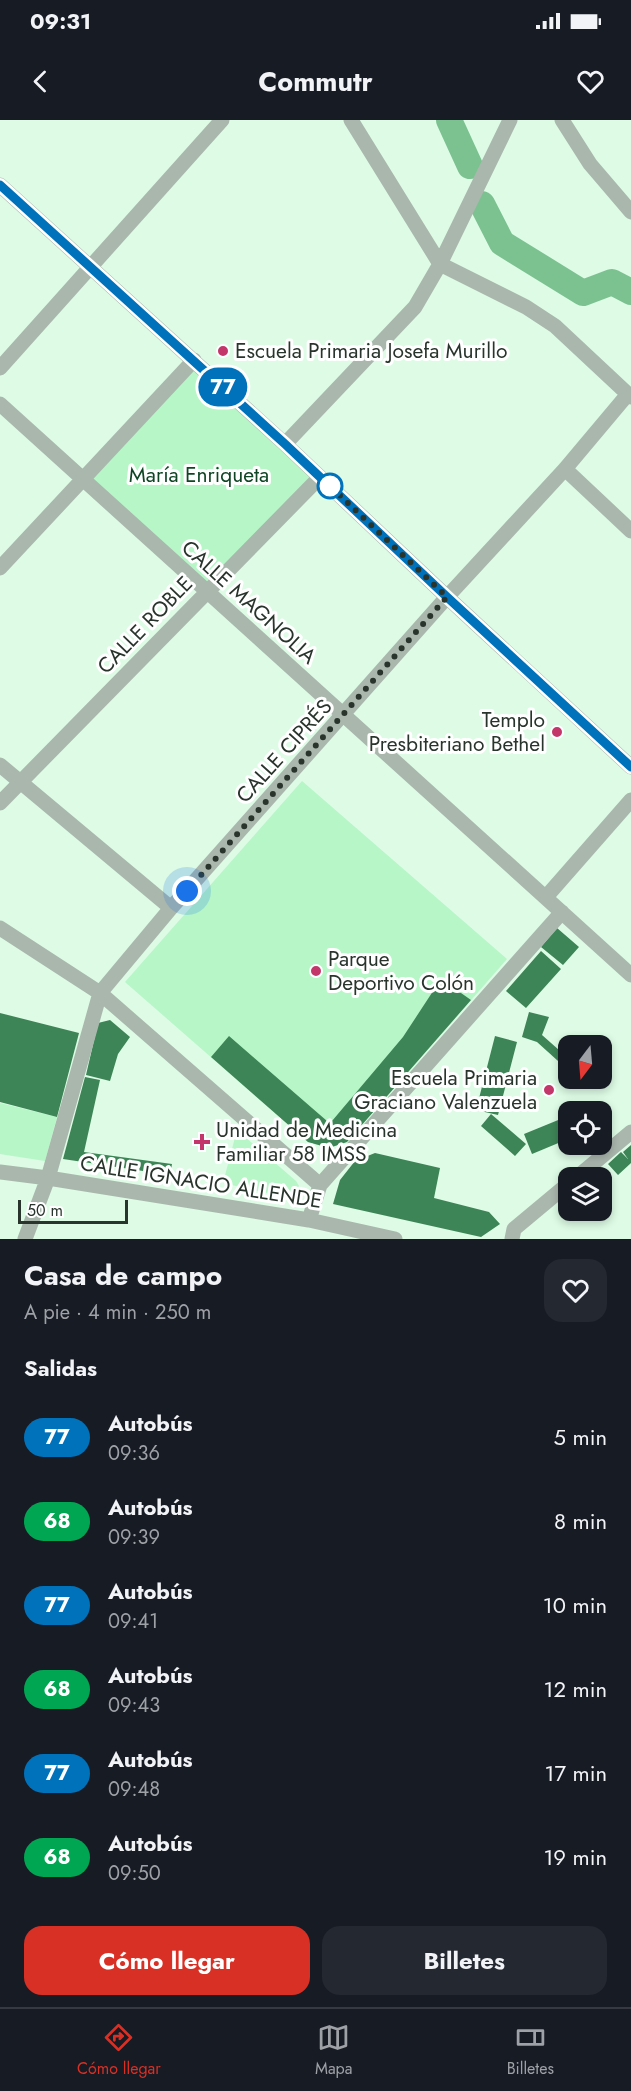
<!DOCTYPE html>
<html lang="es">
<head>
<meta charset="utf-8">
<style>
	:root { --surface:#171b24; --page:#242831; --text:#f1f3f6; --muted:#9ea1a6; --line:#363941; --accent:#d93025 }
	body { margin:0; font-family:Jost,sans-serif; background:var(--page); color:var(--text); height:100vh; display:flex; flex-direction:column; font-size:22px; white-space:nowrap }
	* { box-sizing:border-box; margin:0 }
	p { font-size:20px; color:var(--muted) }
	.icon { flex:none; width:33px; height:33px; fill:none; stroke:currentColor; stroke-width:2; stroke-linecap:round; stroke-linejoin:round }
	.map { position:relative; height:1119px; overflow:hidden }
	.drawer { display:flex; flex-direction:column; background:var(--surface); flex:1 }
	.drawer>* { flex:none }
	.badge { padding:0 12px; border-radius:20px; font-size:21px; line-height:39px }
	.needle { width:39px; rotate:196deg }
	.fabs { position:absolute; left:558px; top:915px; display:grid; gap:12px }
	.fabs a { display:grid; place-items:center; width:54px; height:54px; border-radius:12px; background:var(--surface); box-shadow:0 3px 9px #0003; font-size:30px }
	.scale { position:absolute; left:18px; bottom:15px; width:110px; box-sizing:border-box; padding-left:6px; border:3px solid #29352c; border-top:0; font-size:16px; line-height:21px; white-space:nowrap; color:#29352c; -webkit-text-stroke:4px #fff; paint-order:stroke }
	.you { position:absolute; width:30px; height:30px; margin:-15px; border:4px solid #fff; border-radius:50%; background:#1a73e8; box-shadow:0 0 0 9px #1a73e833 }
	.map>.badge { position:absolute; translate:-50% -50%; box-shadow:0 0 0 3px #fff }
	h2 { padding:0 24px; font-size:22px; line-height:54px }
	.round { display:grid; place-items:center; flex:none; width:63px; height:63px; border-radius:18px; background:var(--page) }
	.headline { display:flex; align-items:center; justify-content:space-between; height:102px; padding:0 24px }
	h1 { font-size:28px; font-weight:700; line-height:45px }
	.primary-button { display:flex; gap:12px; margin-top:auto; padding:12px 24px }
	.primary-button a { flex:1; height:69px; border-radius:18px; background:var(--accent); color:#fff; font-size:24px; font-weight:700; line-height:69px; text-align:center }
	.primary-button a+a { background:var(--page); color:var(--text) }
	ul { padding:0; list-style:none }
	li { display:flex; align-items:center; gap:18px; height:84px; padding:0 24px }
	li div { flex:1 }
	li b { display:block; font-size:22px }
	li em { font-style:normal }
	li .badge { min-width:66px; font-weight:700; text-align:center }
	.status { display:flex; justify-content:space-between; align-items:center; height:42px; padding:0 30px; background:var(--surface); direction:ltr }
	.status svg { height:16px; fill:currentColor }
	header { display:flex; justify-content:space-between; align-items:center; height:78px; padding:0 24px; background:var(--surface); font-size:27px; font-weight:700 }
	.menu { display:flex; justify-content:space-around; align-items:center; height:84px; border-top:2px solid var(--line); background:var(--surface); font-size:16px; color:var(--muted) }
	.menu a { display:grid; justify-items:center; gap:3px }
	.menu .on { color:var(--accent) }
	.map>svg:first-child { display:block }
	.green { fill:#b6f6c7 }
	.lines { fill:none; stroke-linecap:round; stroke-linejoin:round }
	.river { stroke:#7bc290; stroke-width:26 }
	.building { fill:#3d8456 }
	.minor { stroke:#aab7ad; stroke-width:15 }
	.line-casing { stroke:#fff; stroke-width:14 }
	.line { stroke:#0072bc; stroke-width:9 }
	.walk { stroke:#29352c; stroke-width:6; stroke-dasharray:0 10.8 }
	.poi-dot { fill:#c23669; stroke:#fff; stroke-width:2 }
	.stop-dot { fill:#fff; stroke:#0072bc; stroke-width:3 }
	.labels { text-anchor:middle; stroke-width:6; stroke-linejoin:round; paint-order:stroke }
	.poi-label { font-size:21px; fill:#29352c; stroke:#fff; text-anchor:start }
	.park-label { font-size:21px; fill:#0f4525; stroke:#fff }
	.street-label { font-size:21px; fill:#29352c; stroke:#fff }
</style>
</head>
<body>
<div class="status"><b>09:31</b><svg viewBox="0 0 49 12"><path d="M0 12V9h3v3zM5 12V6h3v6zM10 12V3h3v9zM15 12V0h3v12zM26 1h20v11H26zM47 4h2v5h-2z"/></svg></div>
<header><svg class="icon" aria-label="back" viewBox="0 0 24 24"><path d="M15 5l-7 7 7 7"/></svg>Commutr<svg class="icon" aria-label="heart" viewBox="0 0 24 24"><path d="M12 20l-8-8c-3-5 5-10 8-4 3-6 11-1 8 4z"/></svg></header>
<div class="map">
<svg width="631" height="1119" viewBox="0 0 631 1119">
	<rect width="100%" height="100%" fill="#ddfbe5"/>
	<path class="green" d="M194 240 320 357 206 472 82 359Z
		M302 661 507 839 347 1022 329 1028 308 1022 125 862Z
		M0 983 57 997 45 1041 0 1034Z
		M237 1010 296 1061 299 1066 295 1076 289 1078 223 1063Z"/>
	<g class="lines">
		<path class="river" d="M449 0 470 46
			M482 84 502 123 583 173 612 162 631 172"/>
	</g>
	<path class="building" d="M557 808 579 827 563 845 541 827Z
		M541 831 561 849 526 888 506 871Z
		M441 859 471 880 347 1022 329 1028 308 1022 211 937 229 916 327 1001H332L403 917Z
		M529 892 549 897 542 915 568 938V950L537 922 522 917Z
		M0 893 79 913 57 997 0 982Z
		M110 900 130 917 118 934 110 961 86 955 98 903Z
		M495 916 517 922 498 995 476 990Z
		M85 957 100 960 84 1032 172 1044 170 1055 63 1039Z
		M491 994 526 1024 515 1036 481 1006Z
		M568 996V1019L532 1034 524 1014Z
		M631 1025V1043L618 1055 608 1044 621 1032 628 1039 623 1032Z
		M375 1033 440 1048 434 1078 489 1092 500 1104 481 1117 333 1084 340 1060 355 1041Z"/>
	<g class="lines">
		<path class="minor" d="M351 0 440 144 526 187 555 206 631 277
			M562 0 590 44 631 92
			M0 65 285 324 447 477 631 647
			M0 248 222 0
			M0 284 631 855
			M285 324 415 187 440 144 510 0
			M565 349 631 411
			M0 448 194 240
			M0 645 171 788
			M0 683 320 357
			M546 777 631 680
			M0 808 100 873 320 1065
			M0 1052 48 1058 309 1100 395 1119
			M576 1058 631 1012
			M309 1100 320 1065 562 792
			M25 1119 48 1058 100 873 171 788 447 477 565 349 628 274
			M512 1119 514 1109 568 1064"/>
	</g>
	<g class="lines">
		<g class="line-casing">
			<path id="line" d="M0 65 285 324 447 477 631 647"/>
		</g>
		<use href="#line" class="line"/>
		<path class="walk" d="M187 771 447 477 330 366"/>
	</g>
	<g class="poi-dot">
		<circle cx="223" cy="231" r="6"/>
		<circle cx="557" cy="612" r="6"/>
		<circle cx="316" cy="851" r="6"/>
		<circle cx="549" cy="970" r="6"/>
		<path d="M199 1013h6v6h6v6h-6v6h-6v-6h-6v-6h6z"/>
	</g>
	<circle class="stop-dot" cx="330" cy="366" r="12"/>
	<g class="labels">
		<g class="poi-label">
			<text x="235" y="238">Escuela Primaria Josefa Murillo</text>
			<text x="545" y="607" text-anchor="end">Templo<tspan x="545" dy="24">Presbiteriano Bethel</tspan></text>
			<text x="328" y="846">Parque<tspan x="328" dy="24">Deportivo Colón</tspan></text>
			<text x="537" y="965" text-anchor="end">Escuela Primaria<tspan x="537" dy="24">Graciano Valenzuela</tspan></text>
			<text x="216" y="1017">Unidad de Medicina<tspan x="216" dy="24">Familiar 58 IMSS</tspan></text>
		</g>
		<g class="park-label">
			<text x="199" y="362">María Enriqueta</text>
		</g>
		<g class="street-label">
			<text transform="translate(249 482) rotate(42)" y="7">CALLE MAGNOLIA</text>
			<text transform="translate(145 505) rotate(-46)" y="7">CALLE ROBLE</text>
			<text transform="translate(284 631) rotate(-48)" y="7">CALLE CIPRÉS</text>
			<text transform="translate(201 1062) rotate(9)" y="7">CALLE IGNACIO ALLENDE</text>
		</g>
	</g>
</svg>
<div class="fabs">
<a><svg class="needle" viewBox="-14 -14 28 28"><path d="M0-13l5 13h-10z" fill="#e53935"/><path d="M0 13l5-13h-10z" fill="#9ea1a6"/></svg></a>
<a><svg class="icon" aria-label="locate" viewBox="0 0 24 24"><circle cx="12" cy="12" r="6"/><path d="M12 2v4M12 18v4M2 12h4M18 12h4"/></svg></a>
<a><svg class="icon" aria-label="layers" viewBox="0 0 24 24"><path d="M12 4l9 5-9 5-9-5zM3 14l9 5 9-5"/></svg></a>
</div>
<div class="scale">50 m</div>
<div class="you" style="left:187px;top:771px"></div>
<b class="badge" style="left:223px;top:267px;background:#0072bc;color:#fff">77</b>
</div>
<section class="drawer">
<div class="headline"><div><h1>Casa de campo</h1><p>A pie · 4 min · 250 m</p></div><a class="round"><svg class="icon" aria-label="heart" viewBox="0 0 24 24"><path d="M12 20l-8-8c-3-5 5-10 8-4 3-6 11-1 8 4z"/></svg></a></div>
<h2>Salidas</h2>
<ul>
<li><span class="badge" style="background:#0072bc;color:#fff">77</span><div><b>Autobús</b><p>09:36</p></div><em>5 min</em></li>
<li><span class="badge" style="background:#00a651;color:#fff">68</span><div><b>Autobús</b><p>09:39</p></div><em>8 min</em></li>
<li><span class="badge" style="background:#0072bc;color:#fff">77</span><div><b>Autobús</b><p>09:41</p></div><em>10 min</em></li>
<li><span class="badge" style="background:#00a651;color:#fff">68</span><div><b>Autobús</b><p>09:43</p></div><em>12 min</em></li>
<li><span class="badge" style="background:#0072bc;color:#fff">77</span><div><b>Autobús</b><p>09:48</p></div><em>17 min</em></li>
<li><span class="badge" style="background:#00a651;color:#fff">68</span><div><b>Autobús</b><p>09:50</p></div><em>19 min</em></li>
</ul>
<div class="primary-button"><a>Cómo llegar</a><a>Billetes</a></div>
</section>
<nav class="menu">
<a class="on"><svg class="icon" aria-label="directions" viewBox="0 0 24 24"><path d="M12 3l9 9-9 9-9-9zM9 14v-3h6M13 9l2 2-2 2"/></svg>Cómo llegar</a>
<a><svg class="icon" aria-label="map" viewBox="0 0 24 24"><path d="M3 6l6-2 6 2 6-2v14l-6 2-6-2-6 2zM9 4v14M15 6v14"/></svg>Mapa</a>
<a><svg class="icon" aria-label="tickets" viewBox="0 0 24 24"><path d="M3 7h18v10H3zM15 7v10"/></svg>Billetes</a>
</nav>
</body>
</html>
